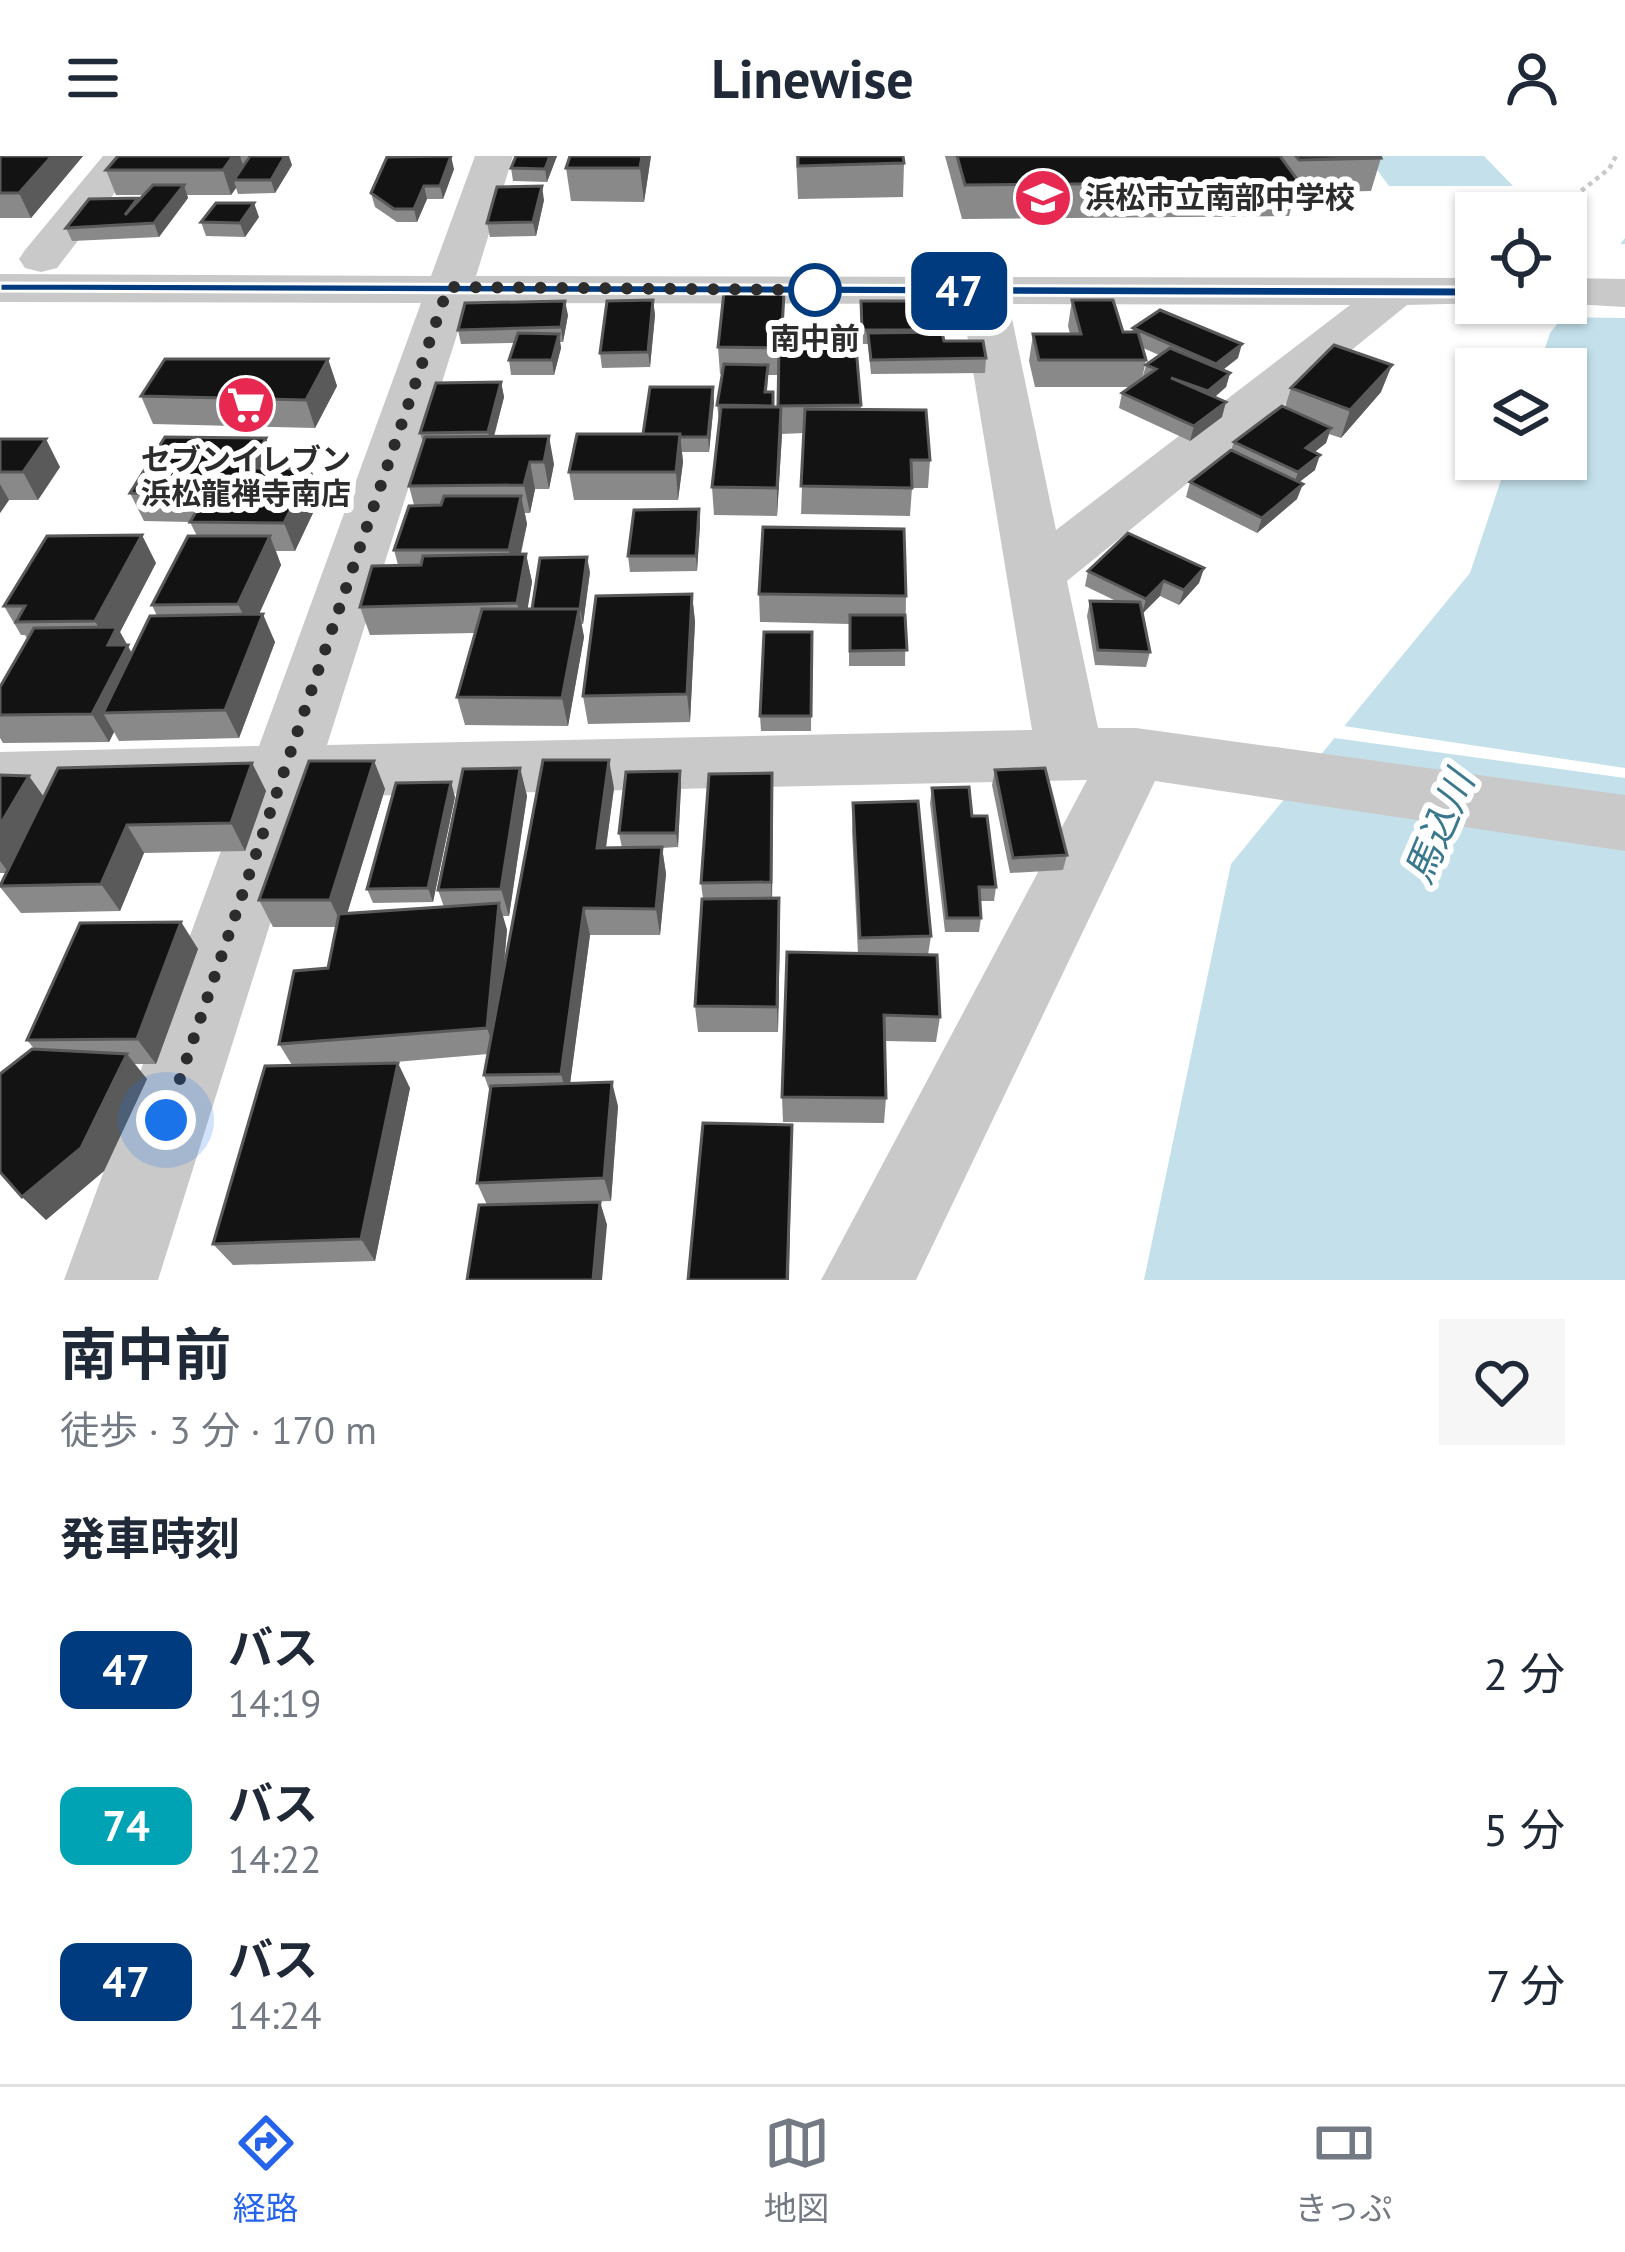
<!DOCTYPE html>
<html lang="ja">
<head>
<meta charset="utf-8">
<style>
	:root { --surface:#fff; --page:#f6f6f7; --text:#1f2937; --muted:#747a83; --line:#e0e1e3; --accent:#2563eb }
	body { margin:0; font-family:"PT Sans","Noto Sans JP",sans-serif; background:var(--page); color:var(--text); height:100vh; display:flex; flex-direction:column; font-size:45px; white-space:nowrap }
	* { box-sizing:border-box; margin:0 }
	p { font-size:39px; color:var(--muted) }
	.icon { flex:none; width:66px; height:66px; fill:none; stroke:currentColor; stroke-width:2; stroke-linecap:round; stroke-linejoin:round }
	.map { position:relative; height:1124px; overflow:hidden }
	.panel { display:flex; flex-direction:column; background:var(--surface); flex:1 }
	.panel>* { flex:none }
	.badge { padding:0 24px; border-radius:18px; font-size:42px; line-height:78px }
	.tools { position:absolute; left:1455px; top:36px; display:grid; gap:24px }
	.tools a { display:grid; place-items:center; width:132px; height:132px; border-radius:0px; background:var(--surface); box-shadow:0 3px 9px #0004; font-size:60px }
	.you { position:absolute; width:60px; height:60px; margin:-30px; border:9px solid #fff; border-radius:50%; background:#1a73e8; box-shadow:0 0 0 18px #1a73e833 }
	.map>.badge { position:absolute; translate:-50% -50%; box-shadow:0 0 0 6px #fff }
	h2 { padding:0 60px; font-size:45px; line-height:108px }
	.round { display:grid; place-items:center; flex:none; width:126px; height:126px; border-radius:0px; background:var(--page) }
	.head { display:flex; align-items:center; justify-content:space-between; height:204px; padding:0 60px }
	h1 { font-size:57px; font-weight:700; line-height:90px }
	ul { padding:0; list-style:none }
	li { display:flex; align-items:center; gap:36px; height:156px; padding:0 60px }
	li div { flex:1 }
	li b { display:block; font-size:45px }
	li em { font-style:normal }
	li .badge { min-width:132px; font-weight:700; text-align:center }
	header { display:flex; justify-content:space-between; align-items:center; height:156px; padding:0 60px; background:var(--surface); font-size:54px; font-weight:700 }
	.dock { display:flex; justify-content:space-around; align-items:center; height:168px; border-top:3px solid var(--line); background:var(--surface); font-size:33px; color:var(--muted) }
	.dock a { display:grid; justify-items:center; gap:6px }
	.dock .selected { color:var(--accent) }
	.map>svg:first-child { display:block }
	.water { fill:#c4e1eb }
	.pier { fill:#fff }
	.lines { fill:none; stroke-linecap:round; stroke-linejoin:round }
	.path { stroke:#c9c9c9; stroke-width:4.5; stroke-dasharray:4.5 4.5; stroke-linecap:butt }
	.minor { fill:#c9c9c9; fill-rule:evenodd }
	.wall { fill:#898989; fill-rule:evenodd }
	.shaded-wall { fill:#5a5a5a }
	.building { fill:#131313; stroke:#5a5a5a; stroke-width:3 }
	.line { fill:#003b80; stroke:#fff; stroke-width:3 }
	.walk { stroke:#2c2c2c; stroke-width:12; stroke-dasharray:0 21.6 }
	.stop-dot { fill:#fff; stroke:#003b80; stroke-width:6 }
	.labels { text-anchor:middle; stroke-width:12; stroke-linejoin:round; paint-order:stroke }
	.far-poi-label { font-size:30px; font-weight:bold; fill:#2c2c2c; stroke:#fff; text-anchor:start }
	.far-stop-label { font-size:30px; font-weight:bold; fill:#2c2c2c; stroke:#fff }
	.water-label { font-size:39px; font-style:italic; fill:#3a788e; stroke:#fff }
</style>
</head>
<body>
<header><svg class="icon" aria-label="menu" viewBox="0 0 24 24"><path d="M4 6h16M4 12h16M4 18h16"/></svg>Linewise<svg class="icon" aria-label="person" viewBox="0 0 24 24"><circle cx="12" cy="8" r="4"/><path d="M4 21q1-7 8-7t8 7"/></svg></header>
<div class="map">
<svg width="1625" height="1124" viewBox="0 0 1625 1124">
	<rect width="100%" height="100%" fill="#fff"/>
	<path class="water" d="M1367 0H1484L1513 30H1389Z
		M1625 82V1124H1144L1231 708 1470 417 1508 303H1566V213H1538L1550 177Z"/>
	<path class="pier" d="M1613 88H1625V162L1555 161Z
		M1337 569 1625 612V622L1327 581Z"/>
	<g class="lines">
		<path class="path" d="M1553 57 1609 13 1616 0"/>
		<path class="minor" d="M103 0H143L57 112 41 116 25 112 19 103 25 94Z
			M475 0H513L476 120 1476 122V147H1487L1407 149 1067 425 1098 572H1136L1625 639V695L1155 625 916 1124H821L1087 624 310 641 158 1124H64L240 643 0 648V596L259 590 421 147 0 146V118L431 120ZM467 147 962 148 1032 574 327 589ZM1009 148 1350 149 1056 374Z
			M1566 122 1625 123V151L1555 147H1566Z"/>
	</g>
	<path class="wall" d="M0 0H83L31 62H0Z
		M118 0H248L243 10 292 9 275 37 238 38 236 32 231 39H187L188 42 159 81 72 85 66 72 138 42 139 44 143 39H116L106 14Z
		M557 0 547 26 513 25 511 12Z
		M651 0 644 46 571 45 566 12Z
		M796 0H903L904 7 903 41 798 43Z
		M945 0H1380L1381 2 1371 35 1295 37 1289 60 962 63Z
		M454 13 443 43H427L417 66H397L375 51 371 37Z
		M544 44 536 80 490 81 487 67Z
		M259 61 245 81 206 80 201 66Z
		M784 137 783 192 856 191 861 253 930 304 928 332H912L910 360 801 358 804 277 782 278 777 360 714 359 712 331 719 264 717 249 722 218H720L718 191ZM768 219H779L778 251H774L767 236Z
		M653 144 655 159 650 211 602 212 600 197Z
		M1072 144 1123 176H1132L1133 172 1238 202 1223 214 1230 217 1226 231 1215 241 1222 261 1190 285 1119 252 1122 237 1130 231H1035L1029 205 1033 178H1070L1068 170ZM1143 192 1159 199 1146 209 1142 223 1146 204Z
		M861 145H928L931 176 944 185 986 202 985 217 871 218 868 188H862Z
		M568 159 563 186H560L561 192 554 219H511L509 204 514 187 461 188 458 174Z
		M328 203 337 230 315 272 153 268 141 240Z
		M501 226 504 241 494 281 554 308 549 333H535L530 357H525L527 368 521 398H526L532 426 527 453H532L590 416 583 468H581L584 481 568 570 465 569 457 541 475 477 370 479 360 451 398 409 394 394 414 349 409 330 423 287 420 277Z
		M1291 232 1381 236 1341 282 1329 278 1326 287 1314 296 1315 314 1299 326 1297 343 1257 377 1186 341 1190 326 1231 294 1234 286 1285 251Z
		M714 246 709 296H682L683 306 678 344H574L569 316Z
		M266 282 276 310 275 312 321 340 295 395H276L281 409 259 458 275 486 239 582 119 585 114 576 109 586 3 587 0 582V531L28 484 25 479H21L4 450 156 407 120 476 132 497 157 460 152 449 197 380 190 366 144 365 130 337Z
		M0 283 60 311 38 344H9L0 357Z
		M699 353 700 368 697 415 630 416 628 400Z
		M1204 412 1199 427 1179 449 1160 440 1143 457 1150 496 1146 511 1095 509 1087 460 1090 445H1116L1085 430 1088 415Z
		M692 438 695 466 690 566 588 568 583 540Z
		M759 438 906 440 905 510H849V468L760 466Z
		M812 476 811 575H761L760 560Z
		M374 605 385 633 347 758 444 751 438 734 520 612 527 640 509 760H503L507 774 503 816 614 632 606 692H622L619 677 680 615 681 630 678 691 662 692 666 718 660 779H590L570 927 618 950 611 1045 534 1048 600 1046 607 1069 487 1049 477 1027 490 936 484 919 488 898 372 908 410 932 375 1105 233 1109 213 1088 292 909 279 888 328 812 336 771H273L259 744Z
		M252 607 266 635 245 695 144 697 120 755 21 757 0 731 7 717H0V619L44 641Z
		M995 614 1067 699 1063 714 1010 717 992 629Z
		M772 617V742L780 769 778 876H698L695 850 703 743 701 727Z
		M932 632 972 660 996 731 994 745H980L981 762 979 776H945L930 647Z
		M455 641 433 746 373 747 367 733Z
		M853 647 931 780 928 799 940 861 936 886 885 885 886 942 884 967 783 966 782 941 858 798 852 675Z
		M181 766 198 793 156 908H134L147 923 104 1015 46 1064 35 894 27 884Z"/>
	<path class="shaded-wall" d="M52 0H83L31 62 19 37Z
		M233 0H240L246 18 234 24 236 32 231 39 223 14Z
		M285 0H289L292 9 275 37 271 24Z
		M451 0 454 13 443 43 440 30Z
		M550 0H557L547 26 545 13Z
		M642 0H651L644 46 640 12Z
		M184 29 188 42 159 81 154 67Z
		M424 30 427 43 417 66 414 53Z
		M542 30 544 44 536 80 533 66Z
		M254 47 259 61 245 81 240 67Z
		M653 144 655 159 650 211 648 196Z
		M565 145 568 159 563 186 561 171Z
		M559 178 561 192 554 219 552 204Z
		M1242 188 1238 202 1212 222 1216 208Z
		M328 203 337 230 315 272 306 244Z
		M1392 209 1381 236 1341 282 1350 254Z
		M1230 217 1226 231 1204 250 1208 235Z
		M501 226 504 241 491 291 488 276Z
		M713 231 714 246 709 296 708 281Z
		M1226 246 1222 261 1190 285 1194 270Z
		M781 251 782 278 777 360V332Z
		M1331 272 1326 287 1301 307 1306 292Z
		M680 278 683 306 678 344 676 316Z
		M549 280 554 308 549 333 544 306Z
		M266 282 276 310 260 340 249 312Z
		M46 283 60 311 38 344 23 316Z
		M1320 299 1315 314 1293 331 1298 316Z
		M530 306 535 333 530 357 524 329Z
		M311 313 321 340 295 395 284 367Z
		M0 328 9 344 0 357Z
		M1303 328 1297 343 1257 377 1262 362Z
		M521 340 527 368 515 422 509 394Z
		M699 353 700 368 697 415 696 400Z
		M142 379 156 407 120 476 143 518 103 557 114 576 109 586 92 558 118 507 95 465Z
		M270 380 281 409 251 476 238 448Z
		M526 398 532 426 524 475 517 447Z
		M587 401 590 416 583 468 580 453Z
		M1204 412 1199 427 1179 449 1184 434Z
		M1164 425 1160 440 1142 458 1146 443Z
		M692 438 695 466 690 566 687 538Z
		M579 453 584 481 568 570 562 542Z
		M263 458 275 486 239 582 225 554Z
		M609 604 614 632 602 719 597 692Z
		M374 605 385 633 343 771 330 744Z
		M252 607 266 635 245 695 231 667Z
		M520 612 527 640 509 760 501 733Z
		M680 615 681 630 678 691 676 677Z
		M772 617 773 645 772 753 771 726Z
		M29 620 49 648 9 717 0 705V669Z
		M451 626 455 641 433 746 428 732Z
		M127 669 144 697 120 755 101 728Z
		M662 691 666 718 660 779 656 753Z
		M779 742 780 769 778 876 777 851Z
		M499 747 507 774 496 898 487 872Z
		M584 752 590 779 568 943 561 918Z
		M181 766 198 793 156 908 137 883Z
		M127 898 147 923 104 1015 46 1064 22 1041Z
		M398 907 410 932 375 1105 361 1083Z
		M612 926 618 950 611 1045 604 1022Z
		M792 969 789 1124H787Z
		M600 1046 607 1069 602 1124H593Z"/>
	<path class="building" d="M0 0H52L19 37H0Z
		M118 0H233L223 14H106Z
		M250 0H285L271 24H234Z
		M451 0 440 30H424L414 53H394L371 37 387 1Z
		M516 0H550L545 13 511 12Z
		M570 0H642L640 12H566Z
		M798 0H903L904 7 798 10Z
		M957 0H1280L1299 26 965 29Z
		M1296 0H1380L1381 2 1299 4Z
		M153 29H184L154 67 66 72 89 43 138 42 125 59Z
		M542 30 533 66 487 67 497 31Z
		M216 47H254L240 67 201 66Z
		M724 136 784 137 781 192 718 191Z
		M653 144 648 196 600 197 607 145Z
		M1072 144H1113L1123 176H1138L1146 204H1039L1033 178H1081Z
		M565 145 561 171 458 174 465 147Z
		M861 145H928L931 174H862Z
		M1160 154 1242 188 1216 208 1133 172Z
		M813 172H850L849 191 789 192 790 180 812 181Z
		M942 176 944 185H983L986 202 871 204 868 177Z
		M518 177 559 178 552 204H509Z
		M1334 189 1392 209 1350 254 1291 232Z
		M856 191 861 249 778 250 779 192Z
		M1170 192 1230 217 1208 235 1171 222 1226 246 1194 270 1122 237 1156 213 1146 209Z
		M165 203H328L306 244 141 240Z
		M724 208 768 209 765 236H773V250L717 249Z
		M501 226 488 276 420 277 436 227Z
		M650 231H713L708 281H680V278H643Z
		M1282 250 1331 272 1306 292 1320 299 1298 316 1234 286Z
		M721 251H781L777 332 712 331Z
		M805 253 926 254 930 304H911L912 332 801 330Z
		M577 278H680L676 316H569Z
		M549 280 544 306H530L524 329 409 330 425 281Z
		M165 281 266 282 249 312 311 313 284 367 190 366 206 339 130 337Z
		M0 283H46L23 316H0Z
		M1231 294 1303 328 1262 362 1190 326Z
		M444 340H521L509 394H394L409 350 441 349Z
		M699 353 696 400H628L634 354Z
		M763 371 904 373 906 440 759 438Z
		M1128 377 1204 412 1184 434 1164 425 1146 443 1088 415Z
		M142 379 95 465 16 466 25 450H4L47 380Z
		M188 380H270L238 448 152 449Z
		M526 398 517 447 360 451 372 410 421 409 423 400Z
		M587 401 580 453H532L540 402Z
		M692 438 687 538 583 540 596 440Z
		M1090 445 1140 446 1150 496 1098 494Z
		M482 453H579L562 542 457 541Z
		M263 458 225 554 103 557 150 460Z
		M850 459H905L907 494 850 495Z
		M117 471 108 489H128L92 558 0 559V531L34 472Z
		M764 476H812L811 560H760Z
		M543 604H609L597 692 662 691 656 753 584 752 561 918 484 919Z
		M309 605H374L330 744H259Z
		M252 607 231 667 127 669 101 728 0 730 58 612Z
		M520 612 501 733 438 734 463 613Z
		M1045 612 1067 699 1013 702 995 614Z
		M680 615 676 677H619L626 616Z
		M772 617 771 726 701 727 709 618Z
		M0 619 29 620 0 669Z
		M451 626 428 732 367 733 396 627Z
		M969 631 972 660H987L996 731H979L981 762H947L932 632Z
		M918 645 931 780 860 782 853 647Z
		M779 742 777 851 695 850 702 743Z
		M499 747 487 872 279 888 294 815 328 812 339 758Z
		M181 766 137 883 27 884 80 767Z
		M787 796 937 799 940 861 884 859 886 942 782 941Z
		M32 893 127 898 81 992 22 1041 0 1016V918Z
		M398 907 361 1083 213 1088 265 910Z
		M612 926 604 1022 477 1027 491 930Z
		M703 967 792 969 787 1124H688Z
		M600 1046 593 1124H467L479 1049Z"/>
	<path class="line" d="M0 127 1476 131 1484 136 1476 141 0 135Z"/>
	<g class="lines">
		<path class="walk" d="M166 964 448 131 815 134"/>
	</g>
	<defs>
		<g id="school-disc" transform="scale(3)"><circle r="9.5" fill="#e72951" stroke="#fff"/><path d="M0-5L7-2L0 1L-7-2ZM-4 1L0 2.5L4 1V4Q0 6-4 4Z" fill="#fff"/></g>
		<g id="supermarket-disc" transform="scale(3)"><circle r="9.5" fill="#e72951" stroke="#fff"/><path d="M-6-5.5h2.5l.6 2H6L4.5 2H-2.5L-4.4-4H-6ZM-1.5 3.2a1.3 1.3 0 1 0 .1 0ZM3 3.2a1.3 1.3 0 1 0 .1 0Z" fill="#fff"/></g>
	</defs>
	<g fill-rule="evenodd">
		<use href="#school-disc" x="1043" y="42"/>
		<use href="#supermarket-disc" x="246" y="249"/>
	</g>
	<circle class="stop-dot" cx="815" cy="134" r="24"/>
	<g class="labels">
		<g class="far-poi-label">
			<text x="1085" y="52">浜松市立南部中学校</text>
			<text x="246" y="314" text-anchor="middle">セブンイレブン<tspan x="246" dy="34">浜松龍禅寺南店</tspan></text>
		</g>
		<g class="far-stop-label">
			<text x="815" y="193">南中前</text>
		</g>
		<g class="water-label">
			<text transform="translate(1439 671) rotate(-67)" y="14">馬込川</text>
		</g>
	</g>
</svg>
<div class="tools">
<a><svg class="icon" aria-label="locate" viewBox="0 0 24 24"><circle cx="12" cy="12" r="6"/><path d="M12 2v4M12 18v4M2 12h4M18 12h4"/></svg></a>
<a><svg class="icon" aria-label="layers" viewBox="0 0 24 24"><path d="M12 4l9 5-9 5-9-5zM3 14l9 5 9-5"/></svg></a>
</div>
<div class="you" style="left:166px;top:964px"></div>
<b class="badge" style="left:959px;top:135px;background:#003b80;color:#fff">47</b>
</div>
<section class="panel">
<div class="head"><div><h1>南中前</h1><p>徒歩 · 3 分 · 170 m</p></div><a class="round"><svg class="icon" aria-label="heart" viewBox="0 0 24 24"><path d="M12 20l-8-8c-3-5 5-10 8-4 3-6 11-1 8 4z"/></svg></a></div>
<h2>発車時刻</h2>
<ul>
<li><span class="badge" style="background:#003b80;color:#fff">47</span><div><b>バス</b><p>14:19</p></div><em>2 分</em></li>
<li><span class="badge" style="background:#00a3b4;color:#fff">74</span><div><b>バス</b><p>14:22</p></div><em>5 分</em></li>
<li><span class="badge" style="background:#003b80;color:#fff">47</span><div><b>バス</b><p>14:24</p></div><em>7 分</em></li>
</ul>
</section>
<nav class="dock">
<a class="selected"><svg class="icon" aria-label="directions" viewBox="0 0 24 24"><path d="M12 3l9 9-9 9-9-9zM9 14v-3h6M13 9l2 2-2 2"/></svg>経路</a>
<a><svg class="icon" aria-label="map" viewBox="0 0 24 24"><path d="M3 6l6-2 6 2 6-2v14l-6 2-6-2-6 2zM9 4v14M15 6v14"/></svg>地図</a>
<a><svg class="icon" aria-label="tickets" viewBox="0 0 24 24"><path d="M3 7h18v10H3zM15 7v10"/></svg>きっぷ</a>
</nav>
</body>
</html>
